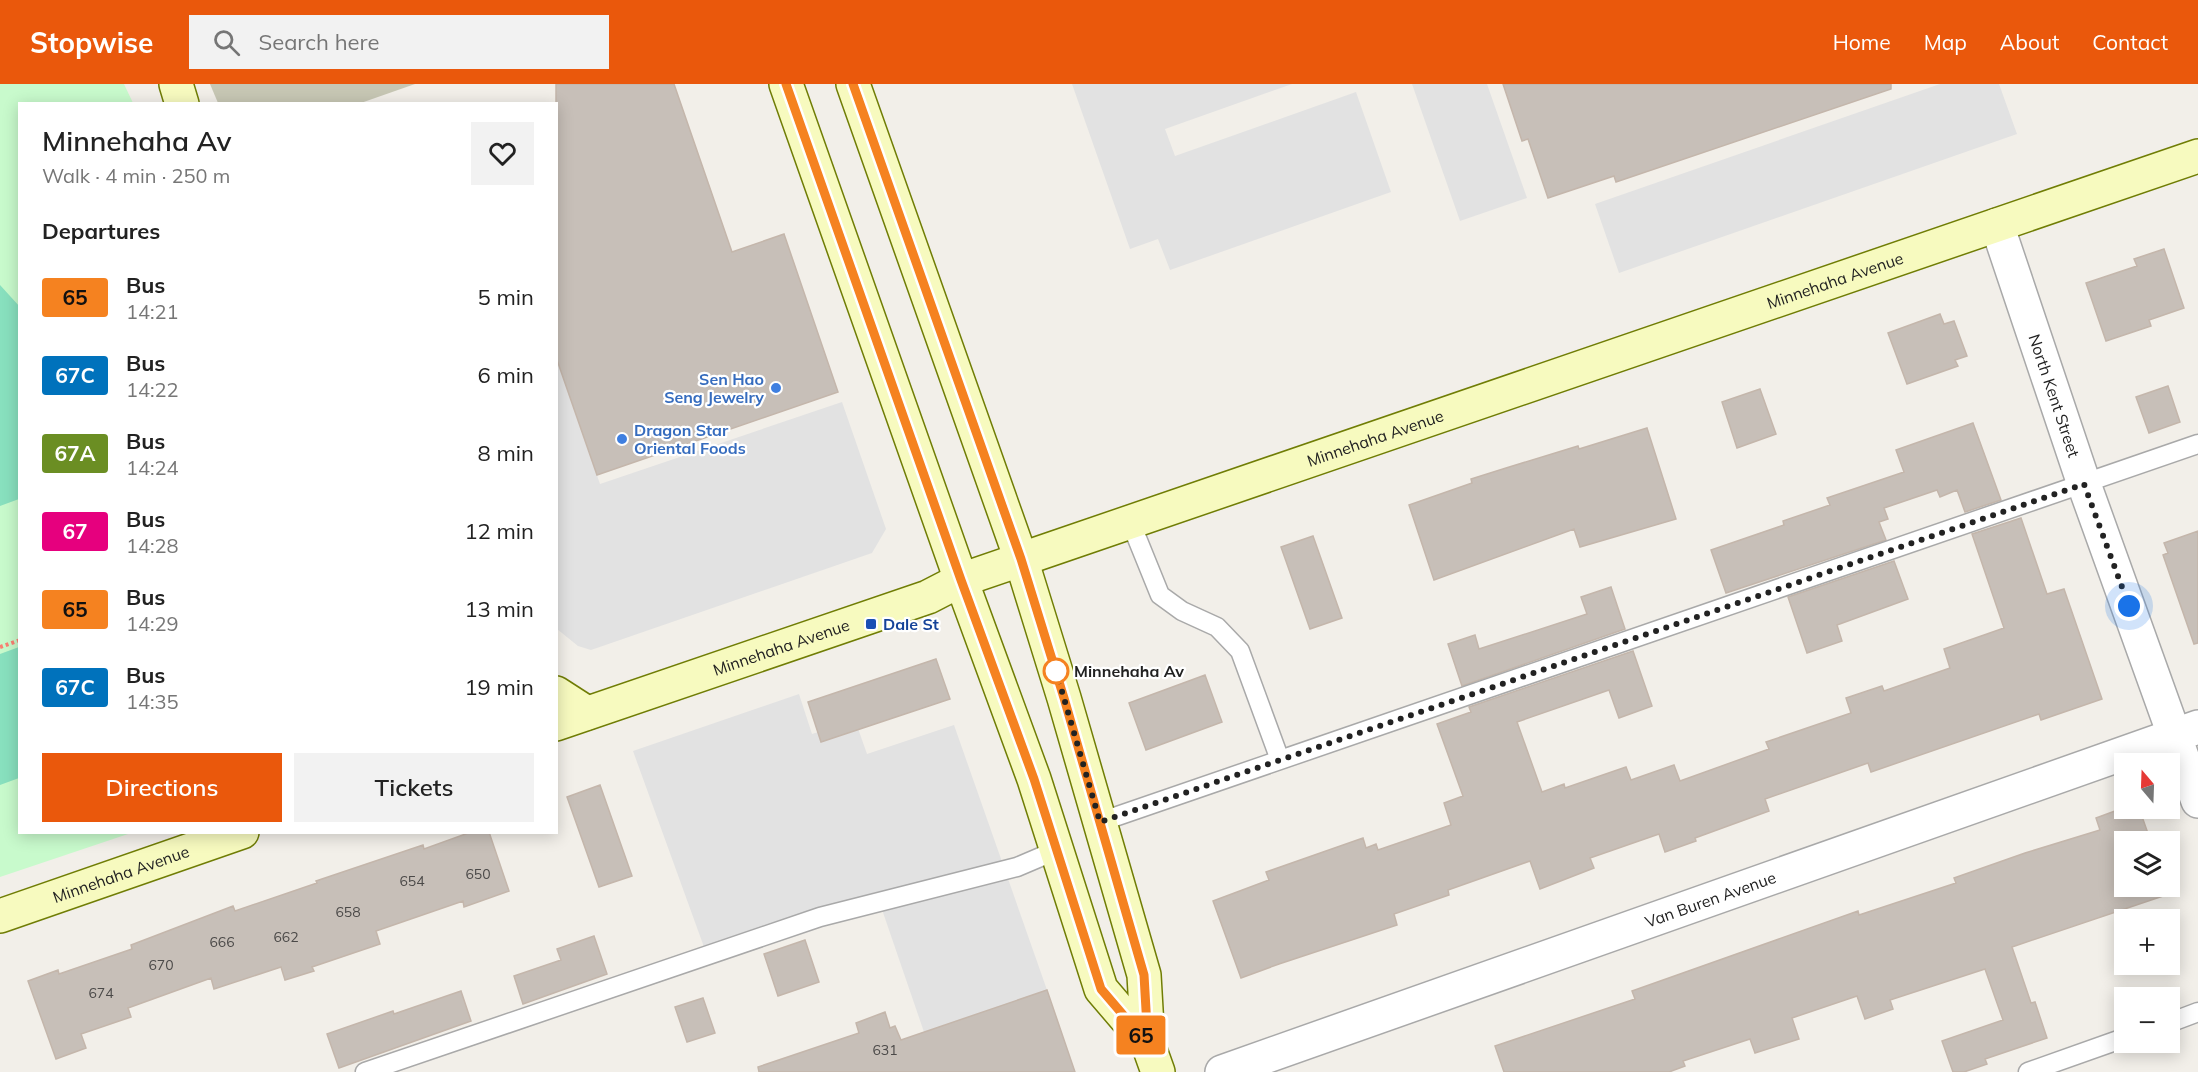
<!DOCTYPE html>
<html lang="en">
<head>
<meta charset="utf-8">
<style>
	:root { --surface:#fff; --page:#f2f2f2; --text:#222; --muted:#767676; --accent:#ea580c }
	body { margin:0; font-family:Mulish,sans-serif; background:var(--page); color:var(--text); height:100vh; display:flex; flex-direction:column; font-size:22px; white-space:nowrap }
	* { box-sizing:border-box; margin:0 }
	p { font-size:20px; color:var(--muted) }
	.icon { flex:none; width:33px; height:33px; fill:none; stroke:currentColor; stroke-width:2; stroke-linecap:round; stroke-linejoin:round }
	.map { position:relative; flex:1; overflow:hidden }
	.drawer { position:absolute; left:18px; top:18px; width:540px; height:732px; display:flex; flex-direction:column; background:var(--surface); border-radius:0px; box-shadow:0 3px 15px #0003 }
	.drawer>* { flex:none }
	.badge { padding:0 12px; border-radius:4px; font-size:21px; line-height:39px }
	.needle { width:39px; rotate:341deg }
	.fabs { position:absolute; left:2114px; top:669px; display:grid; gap:12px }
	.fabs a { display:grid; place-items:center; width:66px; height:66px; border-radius:0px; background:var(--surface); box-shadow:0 3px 15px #0003; font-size:30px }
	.you { position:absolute; width:30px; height:30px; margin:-15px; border:4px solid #fff; border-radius:50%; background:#1a73e8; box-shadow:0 0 0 9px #1a73e833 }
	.map>.badge { position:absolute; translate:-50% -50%; box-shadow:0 0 0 3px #fff }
	h2 { padding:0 24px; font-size:22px; line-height:54px }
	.round { display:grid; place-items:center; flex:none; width:63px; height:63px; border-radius:0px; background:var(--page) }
	.summary { display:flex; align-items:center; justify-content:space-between; height:102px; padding:0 24px }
	h1 { font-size:28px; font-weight:600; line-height:45px }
	.button { display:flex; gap:12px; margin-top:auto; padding:12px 24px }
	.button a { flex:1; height:69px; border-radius:0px; background:var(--accent); color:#fff; font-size:24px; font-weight:600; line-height:69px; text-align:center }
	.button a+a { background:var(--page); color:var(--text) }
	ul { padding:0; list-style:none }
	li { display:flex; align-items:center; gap:18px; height:78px; padding:0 24px }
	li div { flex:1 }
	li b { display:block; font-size:22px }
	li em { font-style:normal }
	li .badge { min-width:66px; font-weight:700; text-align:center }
	header { display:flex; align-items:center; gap:36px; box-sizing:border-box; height:84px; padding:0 30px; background:var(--accent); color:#fff }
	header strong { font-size:28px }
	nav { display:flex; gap:33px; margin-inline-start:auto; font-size:21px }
	.search { width:420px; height:54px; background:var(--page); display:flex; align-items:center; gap:15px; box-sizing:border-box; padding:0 21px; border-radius:0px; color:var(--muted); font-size:22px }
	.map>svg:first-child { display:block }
	.construction { fill:#c7c7b4 }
	.park { fill:#c8facc }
	.pitch { fill:#88e0be }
	.parking { fill:#e2e2e2 }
	.building { fill:#c7bfb8; stroke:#c4b6ab; stroke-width:1.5 }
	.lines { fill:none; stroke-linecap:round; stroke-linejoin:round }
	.lane-casing { stroke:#a9a9a9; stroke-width:21 }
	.street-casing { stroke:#a9a9a9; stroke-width:36 }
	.secondary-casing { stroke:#707d05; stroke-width:36 }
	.path { stroke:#fa8072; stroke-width:4; stroke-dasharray:3 3; stroke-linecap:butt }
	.lane { stroke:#fff; stroke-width:18 }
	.street { stroke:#fff; stroke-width:33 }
	.secondary { stroke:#f7fabf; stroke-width:33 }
	.line-casing { stroke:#fff; stroke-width:14 }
	.line { stroke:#f58220; stroke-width:9 }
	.walk { stroke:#222; stroke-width:6; stroke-dasharray:0 10.8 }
	.shop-dot { fill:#3f7fe0; stroke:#fff; stroke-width:2 }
	.transit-dot { fill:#1a4fb4; stroke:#fff; stroke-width:2 }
	.stop-dot { fill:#fff; stroke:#f58220; stroke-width:3 }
	.labels { text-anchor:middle; stroke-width:4.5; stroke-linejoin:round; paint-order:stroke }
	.number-label { font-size:14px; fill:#4b4948 }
	.street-label { font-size:16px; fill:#222; stroke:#fff }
	.shop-label { font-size:16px; font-weight:bold; fill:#366cbe; stroke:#fff; text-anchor:end }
	.transit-label { font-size:16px; font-weight:bold; fill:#164399; stroke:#fff; text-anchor:start }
	.stop-label { font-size:16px; font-weight:bold; fill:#222; stroke:#fff; text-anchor:start }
</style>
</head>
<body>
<header>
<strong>Stopwise</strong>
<div class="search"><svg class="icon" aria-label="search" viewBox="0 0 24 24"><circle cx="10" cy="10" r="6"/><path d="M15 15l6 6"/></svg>Search here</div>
<nav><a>Home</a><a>Map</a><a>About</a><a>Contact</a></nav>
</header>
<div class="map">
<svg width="2198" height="988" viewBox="0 0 2198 988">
	<rect width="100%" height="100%" fill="#f2efe9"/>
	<path class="construction" d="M210 0H415L358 20 218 19Z"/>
	<path class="park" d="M0 0H124L133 19 20 20V748L131 749 0 793Z"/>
	<path class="pitch" d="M0 201 20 223 19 415 0 422Z
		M19 563V694L0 701V570Z"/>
	<path class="parking" d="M1072 0H1292L1165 45 1175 72 1356 8 1391 108 1170 186 1158 155 1130 165Z
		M1412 0H1487L1527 114 1460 137Z
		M1940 0H1999L2017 50 1619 189 1595 120Z
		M556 273 600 400 842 318 886 445 872 469 591 566 578 562 557 545Z
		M799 610 812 650 855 636 867 670 954 641 1047 906 924 948 876 808 704 863 633 667Z"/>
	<path class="building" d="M556 0H674L732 168 784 150 838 308 597 391 556 273Z
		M1503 0H1891V5L1616 98 1614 92 1548 114 1528 55 1522 57Z
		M2164 165 2184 224 2149 236 2151 242 2106 257 2086 199 2137 182 2134 175Z
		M1940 230 1944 240 1954 237 1967 272 1955 276 1958 282 1907 300 1888 249Z
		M2168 302 2180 338 2149 349 2136 313Z
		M1760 305 1776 350 1737 364 1722 318Z
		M1973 339 2001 416 1965 428 1957 406 1940 413 1937 406 1884 424 1888 435 1879 438 1886 456 1726 509 1711 466 1784 441 1783 437 1830 421 1827 414 1904 388 1896 366Z
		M1647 344 1676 435 1580 463 1574 445 1434 496 1409 421 1472 399 1471 395 1506 384 1578 362 1579 365Z
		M2021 434 2047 510 2064 505 2102 615 2041 636 2039 630 1871 688 1868 679 1765 715 1769 727 1695 754 1696 757 1665 768 1659 750 1590 774 1594 784 1540 805 1530 777 1448 806 1449 811 1394 830 1397 841 1279 880 1241 894 1213 817 1269 796 1266 788 1363 754 1366 764 1376 760 1378 766 1451 741 1444 719 1463 712 1437 640 1471 628 1469 623 1633 567 1652 622 1619 634 1609 606 1517 638 1542 708 1564 700 1565 704 1626 683 1631 696 1674 681 1680 697 1769 665 1766 658 1851 629 1846 614 1882 602 1884 607 1950 584 1944 565 2004 544 1972 450Z
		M2198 447V559L2194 560 2163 471 2168 469 2164 459Z
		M1313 452 1342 534 1310 545 1281 463Z
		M1894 477 1908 515 1837 541 1842 557 1807 569 1788 513Z
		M1611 503 1625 545 1462 602 1448 560 1475 551 1479 565 1587 530 1581 513Z
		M936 575 950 615 821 658 808 618Z
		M1205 591 1222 638 1146 666 1129 619Z
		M600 701 632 792 599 803 567 713Z
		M2123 724H2139L2151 758H2124V802H2166L2169 810 2012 863 2031 919 2035 918 2047 954 1985 975 1987 980 1964 988H1953L1942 957 2003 936 1985 885 1890 916 1893 925 1865 935 1857 912 1792 934 1799 955 1755 969 1750 955 1683 977 1685 982 1669 988H1504L1495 962 1635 915 1632 907 1858 827 1859 831 1956 799 1954 794 2025 769 2100 746 2096 734Z
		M471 748H489L509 807 464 823 463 817 376 847 380 860 312 883 314 887 285 896 281 883 214 905 211 894 128 924 131 933 81 950 86 964 56 975 28 897 58 886 59 890 132 865 131 861 233 822 235 827 317 799 316 797 423 761 424 765Z
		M594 852 607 890 523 920 514 892 561 876 557 865Z
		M805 856 819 898 778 912 764 870Z
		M1047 906 1075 988H759L758 983 859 949 856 939 885 928 890 944 895 942 901 956Z
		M461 907 471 937 339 984 327 950 393 927 394 930Z
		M703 914 715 949 687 958 675 923Z"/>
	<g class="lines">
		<g class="lane-casing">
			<path id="lane" d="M1130 437 1160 511 1182 527 1217 543 1240 567 1280 676
				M1100 738 2198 360
				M2169 939 2198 928
				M365 988 820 833 1017 783 1057 766
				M2028 988 2124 954"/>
		</g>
		<g class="street-casing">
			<g id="street">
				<path id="s1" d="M1997 141 2084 400 2198 717"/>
				<path id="s2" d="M1222 988 2198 643"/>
			</g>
		</g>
		<g class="secondary-casing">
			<g id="secondary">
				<path d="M176 0 182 20"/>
				<path d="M786 0 961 496 1034 695 1101 905 1148 960"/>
				<path d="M853 0 1021 475 1064 614 1144 891 1148 960 1158 988"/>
				<path d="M556 609 587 629"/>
				<path id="s3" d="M556 640 928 513 961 496 2198 72"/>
				<path id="s4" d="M0 832 242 748"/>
			</g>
		</g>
		<path class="path" d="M0 563 20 556"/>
		<use href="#lane" class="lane"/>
		<use href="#street" class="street"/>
		<use href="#secondary" class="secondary"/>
	</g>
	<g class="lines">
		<g class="line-casing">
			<path id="line" d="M786 0 961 496 1034 695 1101 905 1148 960 1144 891 1064 614 1021 475 853 0"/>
		</g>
		<use href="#line" class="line"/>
		<path class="walk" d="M1056 587 1100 738 2084 400 2129 522"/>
	</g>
	<g class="shop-dot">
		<circle cx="776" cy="304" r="6"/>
		<circle cx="622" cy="355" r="6"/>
	</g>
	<rect class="transit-dot" x="865" y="534" width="12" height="12" rx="3"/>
	<circle class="stop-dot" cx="1056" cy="587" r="12"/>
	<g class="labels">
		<g class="number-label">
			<text x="478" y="795">650</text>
			<text x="412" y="802">654</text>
			<text x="348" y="833">658</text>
			<text x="286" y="858">662</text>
			<text x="222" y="863">666</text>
			<text x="161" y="886">670</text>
			<text x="101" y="914">674</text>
			<text x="885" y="971">631</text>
		</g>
		<g class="street-label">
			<text dy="6" stroke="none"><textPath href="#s3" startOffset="1354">Minnehaha Avenue</textPath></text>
			<text dy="6" stroke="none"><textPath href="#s1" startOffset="180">North Kent Street</textPath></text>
			<text dy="6" stroke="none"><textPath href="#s3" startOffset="868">Minnehaha Avenue</textPath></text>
			<text dy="6" stroke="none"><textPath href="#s3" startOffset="238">Minnehaha Avenue</textPath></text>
			<text dy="6" stroke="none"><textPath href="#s4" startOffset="128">Minnehaha Avenue</textPath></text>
			<text dy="6" stroke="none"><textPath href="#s2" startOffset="518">Van Buren Avenue</textPath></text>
		</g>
		<g class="shop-label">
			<text x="764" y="301">Sen Hao<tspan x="764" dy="18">Seng Jewelry</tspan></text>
			<text x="634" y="352" text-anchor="start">Dragon Star<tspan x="634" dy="18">Oriental Foods</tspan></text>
		</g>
		<g class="transit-label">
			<text x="883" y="546">Dale St</text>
		</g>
		<g class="stop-label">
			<text x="1074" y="593">Minnehaha Av</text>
		</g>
	</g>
</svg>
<div class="fabs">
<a><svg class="needle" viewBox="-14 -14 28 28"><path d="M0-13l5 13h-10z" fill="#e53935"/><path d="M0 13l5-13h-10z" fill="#767676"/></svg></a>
<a><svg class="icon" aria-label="layers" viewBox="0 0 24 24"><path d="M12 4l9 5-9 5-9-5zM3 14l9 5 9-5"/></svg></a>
<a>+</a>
<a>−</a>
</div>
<div class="you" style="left:2129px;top:522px"></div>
<b class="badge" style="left:1141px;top:951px;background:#f58220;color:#111">65</b>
<section class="drawer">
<div class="summary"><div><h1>Minnehaha Av</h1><p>Walk · 4 min · 250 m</p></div><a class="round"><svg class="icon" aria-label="heart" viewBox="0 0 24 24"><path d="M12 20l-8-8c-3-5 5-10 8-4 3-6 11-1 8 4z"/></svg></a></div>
<h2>Departures</h2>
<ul>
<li><span class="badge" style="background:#f58220;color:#111">65</span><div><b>Bus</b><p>14:21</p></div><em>5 min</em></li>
<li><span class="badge" style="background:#0072bc;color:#fff">67C</span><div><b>Bus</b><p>14:22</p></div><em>6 min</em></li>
<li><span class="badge" style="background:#6b8e23;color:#fff">67A</span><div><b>Bus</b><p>14:24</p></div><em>8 min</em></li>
<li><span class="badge" style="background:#e6007e;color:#fff">67</span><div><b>Bus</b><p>14:28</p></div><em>12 min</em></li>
<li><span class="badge" style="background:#f58220;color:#111">65</span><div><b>Bus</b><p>14:29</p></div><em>13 min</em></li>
<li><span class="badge" style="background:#0072bc;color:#fff">67C</span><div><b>Bus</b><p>14:35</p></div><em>19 min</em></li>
</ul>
<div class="button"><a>Directions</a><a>Tickets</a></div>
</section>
</div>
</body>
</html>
